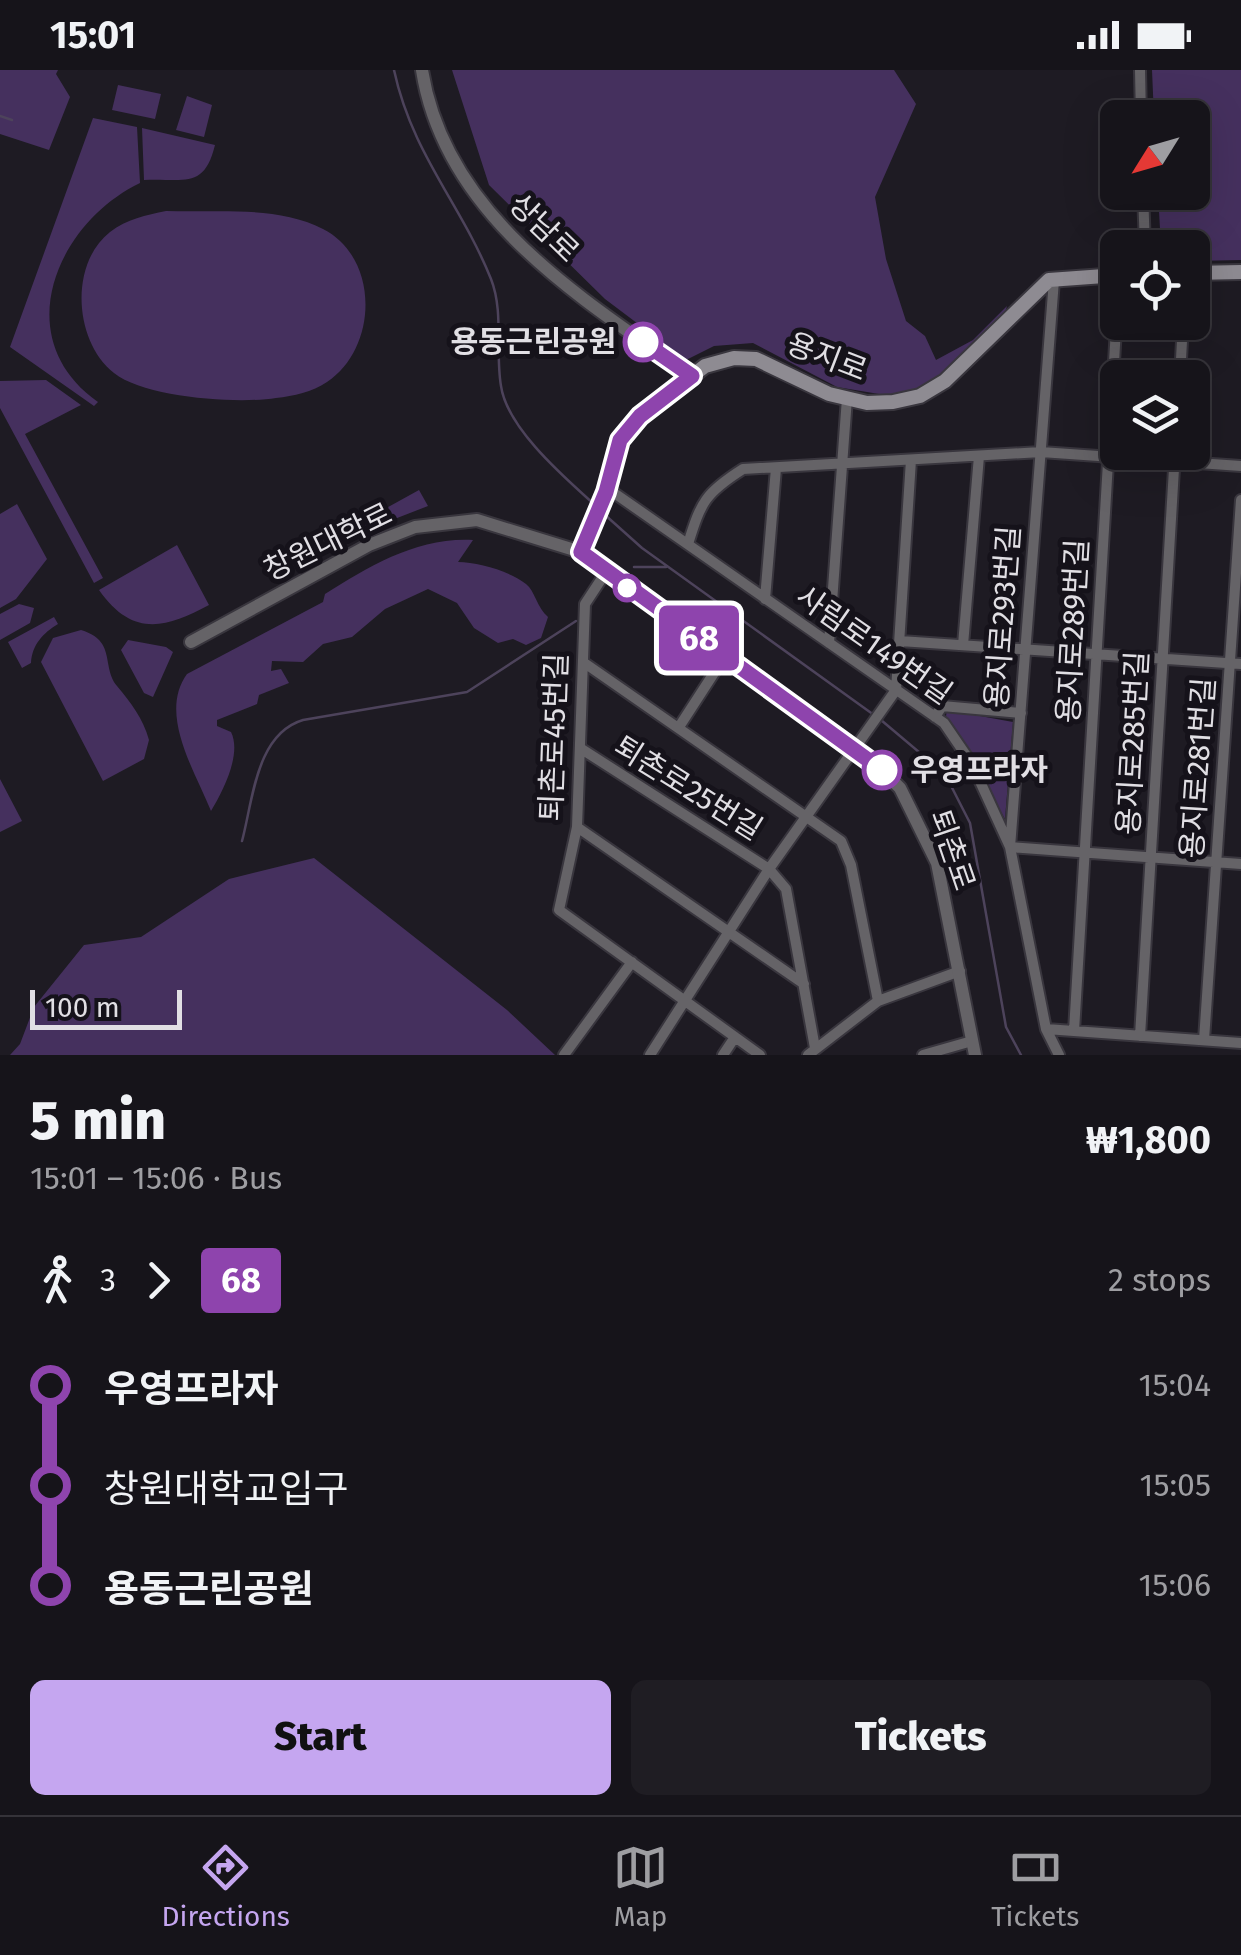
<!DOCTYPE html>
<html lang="en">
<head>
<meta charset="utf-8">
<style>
	:root { --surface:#16141a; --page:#1f1d23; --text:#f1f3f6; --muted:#9e9ea2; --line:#353339; --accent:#c5a6f0 }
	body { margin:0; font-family:"Fira Sans","Noto Sans KR",sans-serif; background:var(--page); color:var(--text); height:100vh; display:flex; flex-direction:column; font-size:38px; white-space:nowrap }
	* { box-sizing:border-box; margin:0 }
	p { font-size:32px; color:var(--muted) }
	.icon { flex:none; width:55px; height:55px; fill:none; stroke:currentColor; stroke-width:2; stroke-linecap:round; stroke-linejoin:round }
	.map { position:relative; height:985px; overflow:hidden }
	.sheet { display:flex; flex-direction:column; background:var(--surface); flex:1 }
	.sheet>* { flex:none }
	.badge { padding:0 20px; border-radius:8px; font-size:35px; line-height:65px }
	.needle { width:65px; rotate:233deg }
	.tools { position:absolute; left:1100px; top:30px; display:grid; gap:20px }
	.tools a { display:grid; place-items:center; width:110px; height:110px; border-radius:15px; background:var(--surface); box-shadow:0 10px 40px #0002,0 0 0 2px var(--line); font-size:50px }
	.scale { position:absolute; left:30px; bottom:25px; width:152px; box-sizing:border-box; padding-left:10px; border:5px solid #e1dfe4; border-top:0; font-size:28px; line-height:35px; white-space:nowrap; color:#e1dfe4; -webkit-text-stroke:8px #15121a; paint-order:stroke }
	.map>.badge { position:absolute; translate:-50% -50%; box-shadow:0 0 0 5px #fff }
	.legs { display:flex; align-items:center; gap:15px; height:110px; padding:0 30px; font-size:32px }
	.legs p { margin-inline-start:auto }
	.headline { display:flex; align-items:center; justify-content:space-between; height:170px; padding:0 30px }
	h1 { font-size:55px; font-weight:800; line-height:75px }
	.cta { display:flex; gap:20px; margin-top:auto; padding:20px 30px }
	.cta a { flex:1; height:115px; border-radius:15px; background:var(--accent); color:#111; font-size:40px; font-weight:800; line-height:115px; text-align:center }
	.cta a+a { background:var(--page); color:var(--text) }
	ul { padding:0 30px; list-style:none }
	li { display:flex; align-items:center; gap:35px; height:100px; font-size:38px }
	li i { display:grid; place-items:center; width:15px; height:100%; margin:0 12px; background:currentColor }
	li i::after { content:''; width:25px; height:25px; margin:-12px; border:8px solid; border-radius:50%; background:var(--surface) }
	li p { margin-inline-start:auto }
	li:first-child i { background:linear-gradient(#0000 50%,currentColor 0) }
	li:last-child i { background:linear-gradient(currentColor 50%,#0000 0) }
	.status { display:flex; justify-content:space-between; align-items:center; height:70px; padding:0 50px; background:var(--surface); direction:ltr }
	.status svg { height:28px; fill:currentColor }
	.menu { display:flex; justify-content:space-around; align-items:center; height:140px; border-top:2px solid var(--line); background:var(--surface); font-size:28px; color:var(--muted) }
	.menu a { display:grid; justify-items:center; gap:5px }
	.menu .active { color:var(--accent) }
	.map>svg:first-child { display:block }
	.green { fill:#45305e }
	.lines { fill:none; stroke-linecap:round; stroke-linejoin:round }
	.stream { stroke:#4d435b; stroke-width:2.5 }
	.minor-casing { stroke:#39363e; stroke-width:14 }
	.tertiary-casing { stroke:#39363e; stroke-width:16 }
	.secondary-casing { stroke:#39363e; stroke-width:18 }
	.minor { stroke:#656367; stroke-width:10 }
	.tertiary { stroke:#656367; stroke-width:12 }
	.secondary { stroke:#8e8b92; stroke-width:14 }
	.line-1-casing { stroke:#fff; stroke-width:22 }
	.line-1 { stroke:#8e44ad; stroke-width:15 }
	.stop-1-dot { fill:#fff; stroke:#8e44ad; stroke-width:5 }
	.labels { text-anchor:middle; stroke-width:10; stroke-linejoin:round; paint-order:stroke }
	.street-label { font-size:30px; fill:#e1dfe4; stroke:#15121a }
	.stop-label { font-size:30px; font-weight:bold; fill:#e1dfe4; stroke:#15121a; text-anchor:end }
</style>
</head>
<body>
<div class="status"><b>15:01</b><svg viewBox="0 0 49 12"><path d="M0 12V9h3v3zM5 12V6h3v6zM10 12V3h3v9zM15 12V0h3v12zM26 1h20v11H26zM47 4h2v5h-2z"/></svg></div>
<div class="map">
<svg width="1241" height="985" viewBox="0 0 1241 985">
	<rect width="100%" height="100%" fill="#1e1b23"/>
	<path class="green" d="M0 0H58L56 4 70 27 49 80 0 64Z
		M452 0H894L916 34 875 127 886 189 906 251 925 266 936 290 973 270 1007 236 1003 250 928 315 891 326 837 317 753 273 714 276 686 290 605 229 489 115Z
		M1152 0H1241V190L1193 191 1192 178 1161 177 1158 123 1192 122V48L1154 47Z
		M118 15 161 24 155 49 112 40Z
		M187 26 212 35 204 67 176 60Z
		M93 48 137 57 140 113C57 153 7 268 98 332L94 336 10 277Z
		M142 58 215 75C204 120 184 108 144 110Z
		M166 141C217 143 277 135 323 159 380 188 378 278 327 312 312 322 294 326 276 328 238 334 145 328 114 303 74 272 69 194 110 162 127 149 146 145 166 141Z
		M46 310 81 335 25 364 103 508 94 513 0 338V311Z
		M419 420 428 436 356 464 352 457Z
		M17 434 47 489 16 529 0 538V444Z
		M473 470 458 492C478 492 509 501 526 514 535 521 537 538 548 547L541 568 526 575 513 569 498 573 474 558 457 533 428 519 385 539 352 567 323 574 303 592 272 591 271 601 281 599 289 613 259 625 257 634 217 650V656L231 662C242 684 223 721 211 741 195 701 158 644 187 604L323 532 325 524C370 496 417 467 473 470Z
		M177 475 209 535C165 559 132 567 99 520Z
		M19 534 34 538 30 553 0 570V544Z
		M54 547 58 554C43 563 32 575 31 593L22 598 8 572Z
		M81 560C117 571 101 596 117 616 131 633 143 648 149 670L144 689 103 711 41 592 53 568Z
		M128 570 166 577 173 582 153 627 144 623 121 580Z
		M947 640 1013 652 1005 749 946 646Z
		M0 709 22 751 0 762Z
		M314 788 507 940 555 985H10L20 974 34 937 84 875 141 867 229 809Z"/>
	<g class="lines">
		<path class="stream" d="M394 0C412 84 461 134 491 209 504 242 495 281 501 316 507 358 564 407 595 435
			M0 46 12 50
			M604 444 642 478 874 645
			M634 497H666
			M881 650 945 704 970 753 1006 957 1021 985
			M242 771C253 730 256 664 303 650L467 622 576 551"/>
		<g class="minor-casing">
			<path id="minor" d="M1140 0 1141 48
				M1143 122 1145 178
				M1054 210 1010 777 1241 794
				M1180 308 1183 252
				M607 418 944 653 972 694 1010 777 1046 959 1059 985
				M688 474C701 432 705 423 743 399L1041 382 1241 396
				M606 502 585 534 577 757 559 840 760 985
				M765 529 776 398
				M900 571 1241 594
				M829 573 847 328
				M963 575 979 386
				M583 592 841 771 851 795 878 931
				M935 647 942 636 1021 643
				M679 657 725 586
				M580 678 769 799 786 819 815 978
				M577 757 804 914
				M1046 959 1241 973
				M1074 961 1118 225
				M1140 966 1175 382
				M1204 970 1241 430
				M564 985 632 892
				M650 985 769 799 896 620 911 390
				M723 985 735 967
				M808 985 878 931 960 901
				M923 985 972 971"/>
		</g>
		<g class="tertiary-casing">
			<path id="tertiary" d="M422 0C445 146 581 228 692 306
				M191 572 369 475 415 457 477 450 581 482 867 685 900 718 937 793 975 985"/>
		</g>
		<g class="secondary-casing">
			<path id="secondary" d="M1192 203 1241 202
				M581 482 606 422 620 369 640 346 705 296 734 288 756 289 829 324 867 333 893 332 920 326 945 311 1049 210 1118 205"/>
		</g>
		<use href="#minor" class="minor"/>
		<use href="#tertiary" class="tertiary"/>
		<use href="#secondary" class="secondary"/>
	</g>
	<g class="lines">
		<g class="line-1-casing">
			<path id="line-1" d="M643 272 692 306 640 346 620 370 606 422 581 482 882 700"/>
		</g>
		<use href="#line-1" class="line-1"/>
	</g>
	<g class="stop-1-dot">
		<circle cx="643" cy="272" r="18"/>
		<circle cx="627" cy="518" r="12"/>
		<circle cx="882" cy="700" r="18"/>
	</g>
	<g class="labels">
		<g class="street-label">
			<text transform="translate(544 158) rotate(44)" y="10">상남로</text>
			<text transform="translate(827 287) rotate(21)" y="10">용지로</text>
			<text transform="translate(328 472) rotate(-26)" y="10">창원대학로</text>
			<text transform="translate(1003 547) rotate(-86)" y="10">용지로293번길</text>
			<text transform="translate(1073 561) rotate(-87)" y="10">용지로289번길</text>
			<text transform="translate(874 575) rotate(35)" y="10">사림로149번길</text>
			<text transform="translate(554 667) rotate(-88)" y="10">퇴촌로45번길</text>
			<text transform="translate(1133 673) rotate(-87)" y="10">용지로285번길</text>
			<text transform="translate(1198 698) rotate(-86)" y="10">용지로281번길</text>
			<text transform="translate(688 718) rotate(32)" y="10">퇴촌로25번길</text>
			<text transform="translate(952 780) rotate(71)" y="10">퇴촌로</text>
		</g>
		<g class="stop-label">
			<text x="616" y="282">용동근린공원</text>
			<text x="910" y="710" text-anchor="start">우영프라자</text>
		</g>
	</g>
</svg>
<div class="tools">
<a><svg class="needle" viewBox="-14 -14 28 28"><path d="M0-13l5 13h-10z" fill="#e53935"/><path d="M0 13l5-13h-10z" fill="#9e9ea2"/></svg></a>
<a><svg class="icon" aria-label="locate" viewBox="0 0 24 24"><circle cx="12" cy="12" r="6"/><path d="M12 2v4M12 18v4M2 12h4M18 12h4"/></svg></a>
<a><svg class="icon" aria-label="layers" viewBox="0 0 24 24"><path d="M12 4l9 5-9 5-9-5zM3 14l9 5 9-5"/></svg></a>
</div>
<div class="scale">100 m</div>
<b class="badge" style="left:699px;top:568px;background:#8e44ad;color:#fff">68</b>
</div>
<section class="sheet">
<div class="headline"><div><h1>5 min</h1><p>15:01 – 15:06 · Bus</p></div><b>₩1,800</b></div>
<div class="legs"><svg class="icon" aria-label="walk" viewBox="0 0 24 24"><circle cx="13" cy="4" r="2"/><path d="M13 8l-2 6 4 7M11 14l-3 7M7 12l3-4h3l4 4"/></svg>3<svg class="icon" aria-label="forward" viewBox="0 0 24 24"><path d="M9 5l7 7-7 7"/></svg><b class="badge" style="background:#8e44ad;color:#fff">68</b><p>2 stops</p></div>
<ul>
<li><i style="color:#8e44ad"></i><b>우영프라자</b><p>15:04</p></li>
<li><i style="color:#8e44ad"></i><span>창원대학교입구</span><p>15:05</p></li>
<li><i style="color:#8e44ad"></i><b>용동근린공원</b><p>15:06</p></li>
</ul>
<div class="cta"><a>Start</a><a>Tickets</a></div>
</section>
<nav class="menu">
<a class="active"><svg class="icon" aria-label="directions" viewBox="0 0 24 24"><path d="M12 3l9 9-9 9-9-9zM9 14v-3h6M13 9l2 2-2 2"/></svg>Directions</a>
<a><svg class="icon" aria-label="map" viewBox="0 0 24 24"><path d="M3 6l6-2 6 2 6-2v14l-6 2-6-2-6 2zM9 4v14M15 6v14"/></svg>Map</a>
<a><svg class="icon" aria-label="tickets" viewBox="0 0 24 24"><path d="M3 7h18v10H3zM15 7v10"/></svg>Tickets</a>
</nav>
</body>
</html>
